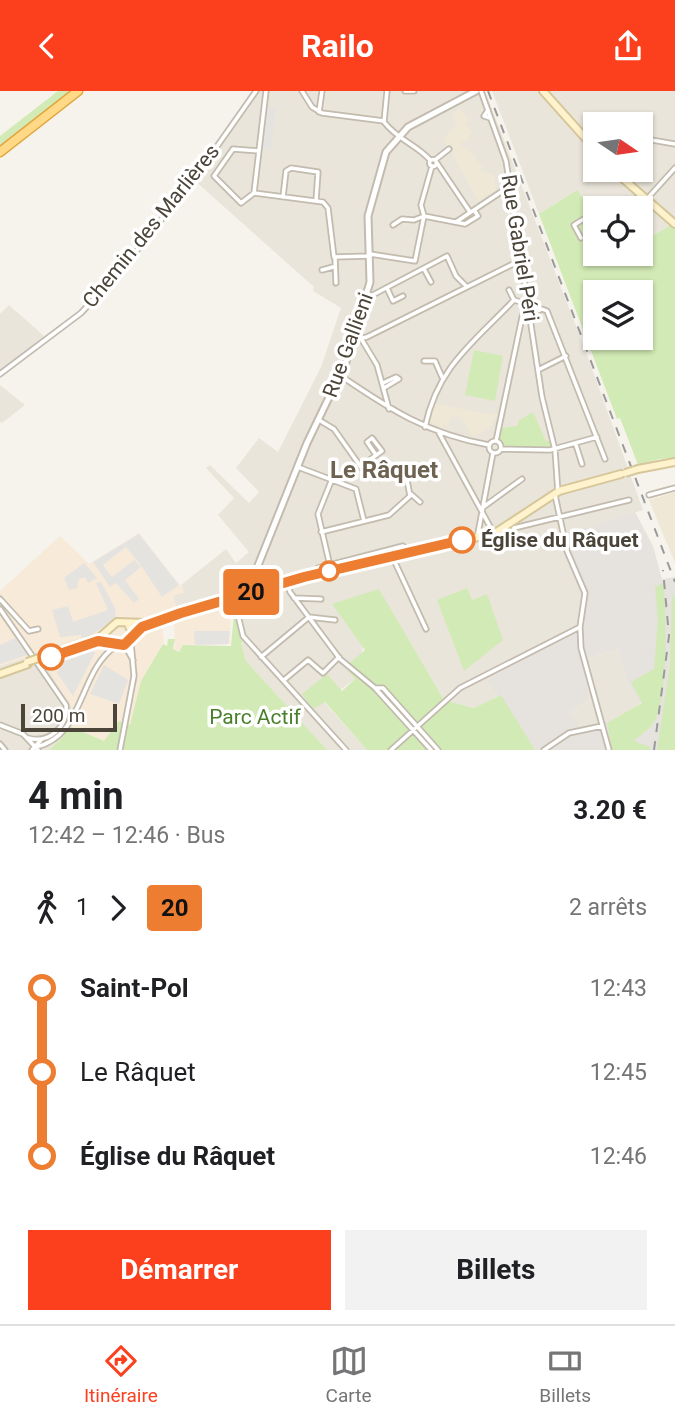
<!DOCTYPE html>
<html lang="fr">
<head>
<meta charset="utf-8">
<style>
	:root { --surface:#fff; --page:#f2f2f2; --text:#202124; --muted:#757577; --line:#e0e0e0; --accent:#fc3f1d }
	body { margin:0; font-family:Roboto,sans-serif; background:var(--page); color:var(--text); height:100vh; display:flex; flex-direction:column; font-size:26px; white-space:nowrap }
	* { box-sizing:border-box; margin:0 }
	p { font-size:23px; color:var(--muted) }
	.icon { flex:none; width:38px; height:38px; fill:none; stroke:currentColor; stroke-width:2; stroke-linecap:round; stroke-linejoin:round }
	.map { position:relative; height:659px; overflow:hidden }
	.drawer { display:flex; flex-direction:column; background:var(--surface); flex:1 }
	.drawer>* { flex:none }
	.badge { padding:0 14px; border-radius:5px; font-size:24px; line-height:46px }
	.needle { width:46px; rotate:103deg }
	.buttons { position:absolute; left:583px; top:21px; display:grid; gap:14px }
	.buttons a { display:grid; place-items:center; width:70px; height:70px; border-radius:0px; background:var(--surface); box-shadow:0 2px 5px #0004; font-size:35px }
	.scale { position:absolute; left:21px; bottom:18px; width:96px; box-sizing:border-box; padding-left:7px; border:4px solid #4b4439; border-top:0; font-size:19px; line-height:24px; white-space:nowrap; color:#4b4439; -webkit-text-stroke:5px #fff; paint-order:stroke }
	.map>.badge { position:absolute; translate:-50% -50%; box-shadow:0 0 0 4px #fff }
	.legs { display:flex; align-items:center; gap:10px; height:77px; padding:0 28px; font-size:23px }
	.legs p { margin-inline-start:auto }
	.overview { display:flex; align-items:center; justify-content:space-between; height:119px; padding:0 28px }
	h1 { font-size:38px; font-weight:700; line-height:52px }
	.primary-button { display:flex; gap:14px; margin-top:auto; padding:14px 28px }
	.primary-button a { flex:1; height:80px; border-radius:0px; background:var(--accent); color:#fff; font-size:28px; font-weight:700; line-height:80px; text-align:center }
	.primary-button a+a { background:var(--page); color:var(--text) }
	ul { padding:0 28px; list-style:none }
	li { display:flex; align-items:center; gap:24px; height:84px; font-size:26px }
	li i { display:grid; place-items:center; width:10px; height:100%; margin:0 9px; background:currentColor }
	li i::after { content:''; width:18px; height:18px; margin:-9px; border:5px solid; border-radius:50%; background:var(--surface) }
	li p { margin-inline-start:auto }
	li:first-child i { background:linear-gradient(#0000 50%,currentColor 0) }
	li:last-child i { background:linear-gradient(currentColor 50%,#0000 0) }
	header { display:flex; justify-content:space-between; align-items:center; height:91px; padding:0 28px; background:var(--accent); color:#fff; font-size:32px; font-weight:700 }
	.tabs { display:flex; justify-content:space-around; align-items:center; height:98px; border-top:2px solid var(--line); background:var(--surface); font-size:19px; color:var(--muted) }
	.tabs a { display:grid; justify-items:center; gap:4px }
	.tabs .active { color:var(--accent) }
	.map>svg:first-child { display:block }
	.residential { fill:#eae5da; fill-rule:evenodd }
	.commercial { fill:#f7ead8 }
	.industrial { fill:#e6e2dd }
	.education { fill:#efe8d6 }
	.green { fill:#d2eab5; fill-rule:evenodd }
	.parking { fill:#e5e3e0 }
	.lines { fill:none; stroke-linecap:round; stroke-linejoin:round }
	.minor-casing { stroke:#c2bbae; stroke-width:7 }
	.tertiary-casing { stroke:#c2bbae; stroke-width:9 }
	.secondary-casing { stroke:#d6c79b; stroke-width:10 }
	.trunk-casing { stroke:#e0a43c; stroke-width:11 }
	.minor { stroke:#fff; stroke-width:3.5 }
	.tertiary { stroke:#fff; stroke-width:5 }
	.secondary { stroke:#fff3cd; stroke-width:6 }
	.trunk { stroke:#ffd985; stroke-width:8 }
	.rail { stroke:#9a9a9a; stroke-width:2; stroke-dasharray:9 9; stroke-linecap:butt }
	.secondary-bridge-casing { stroke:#d6c79b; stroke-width:10; stroke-linecap:butt }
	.secondary-bridge { stroke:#fff3cd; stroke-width:6 }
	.line-1-casing { stroke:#fff; stroke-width:16 }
	.line-1 { stroke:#ed7d31; stroke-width:10 }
	.stop-1-dot { fill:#fff; stroke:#ed7d31; stroke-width:3.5 }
	.labels { text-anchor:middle; stroke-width:7; stroke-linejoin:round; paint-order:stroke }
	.street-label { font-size:21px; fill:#4b4439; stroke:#fff }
	.stop-label { font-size:21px; font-weight:bold; fill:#4b4439; stroke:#fff; text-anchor:start }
	.park-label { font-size:21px; fill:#4a7f2a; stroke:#fff }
	.quarter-label { font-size:24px; font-weight:bold; fill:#6e6250; stroke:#fff }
</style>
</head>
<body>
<header><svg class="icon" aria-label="back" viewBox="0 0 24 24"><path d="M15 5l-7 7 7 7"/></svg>Railo<svg class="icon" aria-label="share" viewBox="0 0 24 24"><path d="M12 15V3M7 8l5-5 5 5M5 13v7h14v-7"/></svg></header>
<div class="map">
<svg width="675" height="659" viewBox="0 0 675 659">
	<rect width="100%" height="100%" fill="#f6f3ec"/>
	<path class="residential" d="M258 0H485L586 261 643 419 565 444 587 509 586 568 618 557 628 593 642 611 618 628 580 637 569 621 589 609 580 561 488 588 501 604 474 617 444 609 378 498 355 588 324 611 367 659H327L246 570 241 552 246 543 237 507 179 526 173 505 184 501 181 494 226 458 236 472 249 461 218 424 234 407 206 377 210 374 249 412 259 401 236 377 259 347 278 361 321 276 341 217 313 200 314 196 194 89Z
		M492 0H675V137L671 134 654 144 641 139 640 117H595V121L577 99 539 123ZM595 33H640V79H595Z
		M9 214 44 245 0 281V223Z
		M0 294 25 314 2 332 0 331Z
		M38 562 72 616 63 646 49 659H0V575Z"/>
	<path class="commercial" d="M139 442 185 501 173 505 179 526 231 510 230 553 184 554 180 561 173 558 175 554 174 528 161 531 164 551 141 590 130 635 104 650 67 634 72 616 38 562 0 575V500L60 445 89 473Z"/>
	<path class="industrial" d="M635 421 653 455 662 488 675 486V659H535L487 589 578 539 589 609 569 621 580 636 618 628 642 612 628 593 618 557 586 568 583 536 587 509 565 444Z"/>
	<path class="education" d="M460 18 469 29 465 34 472 40 466 50 459 52 477 66 475 69 483 76 480 80 494 84 496 99 478 110 444 47 457 33 453 23Z
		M433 312 471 320 498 324 492 329 494 333 473 347 461 327 451 325 448 335 443 334 442 339 437 338 438 333 429 331Z
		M675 401V472L649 409Z"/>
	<path class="green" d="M58 0H70L0 54V45Z
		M577 99 595 121V163H640L641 139 644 137 654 144 671 134 675 137V367L659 368 638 374 620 327 617 328 539 123ZM595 201H640V247H595Z
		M474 259 503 265 495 310 465 304Z
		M533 321 546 350H550L552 356 505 355 498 346 500 337 518 335V330Z
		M663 492C667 519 668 609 654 631 650 638 640 644 634 650L650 656V659H612L607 632 642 612 631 591 654 578 658 530 655 496Z
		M467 497 472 509 487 503 503 549 464 580 437 509Z
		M379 498 444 609 474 617 501 604 535 659H367L325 611 313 618 302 603 327 583 342 600 355 588 345 576 365 559 332 513Z
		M672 501 675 510V659H657L670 574Z
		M234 521 244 549 241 552 246 570 327 659H49L63 646 67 634 104 650 119 630 130 634 141 590 163 553 167 555 168 548H175L173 558 179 561 183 554 231 555Z"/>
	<path class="parking" d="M268 16 276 17 271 59 263 58Z
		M139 443 179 494 162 506 142 476 126 456 103 474 112 486 134 469 141 476 125 489 139 508 134 512 116 492 110 496 93 471Z
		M84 472 97 487 88 492 85 486 79 488 77 497 69 499 64 487Z
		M101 491 115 517 116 528 83 549 81 544 60 546 52 519 68 515 73 531 108 519 96 492Z
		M194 540H230L228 553 195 554Z
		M15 547 27 564 0 573V554Z
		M91 556 95 562 73 605 57 582 67 564Z
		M104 574 128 589 119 613 90 603Z"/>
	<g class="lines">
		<g class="minor-casing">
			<path id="minor" d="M266 0 254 102 323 111 328 117 334 166 370 165
				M302 0 312 16 322 22 384 30
				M387 0 384 31C399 50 416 53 430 69
				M405 0H414
				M481 0 506 70 542 306 555 359 558 402
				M488 19 484 25 490 27
				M319 21 322 0
				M640 47 675 53
				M429.5 72a3.5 3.5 0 1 1 7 0a3.5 3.5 0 1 1-7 0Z
				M435 69 449 58
				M437 72 470 121
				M254 102 241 112 214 85 233 58 259 60
				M283 106 286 80 291 77 318 81 316 110
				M646 109 675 77
				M622 117 641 104
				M456 131 510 95
				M393 134 402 128 414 129 424 125 465 133 478 125 474 119
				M581 147 574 134 595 121
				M370 163 415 170 424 125 421 114 432 75
				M335 167 336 192
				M424 178 431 191
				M322 179 333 176
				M387 197 393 210 403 205
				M509 199 514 209
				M367 207 447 165 456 185 467 196
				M531 223 542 218 547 220 605 368
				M354 249 367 246 521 169
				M362 249 377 274 389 318
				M424 270H435L442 286
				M538 279 566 265
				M0 283 81 222 123 177 199 81 256 0
				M341 285C391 319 428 343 489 354
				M383 292 396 286 399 288 384 297
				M319 329 334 338 363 379
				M425 336C438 275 473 252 514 209L524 212
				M439 342 493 441
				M489 356a6 6 0 1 1 12 0a6 6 0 1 1-12 0Z
				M496 350 525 212
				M576 354 582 373
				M501 358 550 359 597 346
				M361 375 382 360 372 347 367 351 376 364
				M298 376 356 398 364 430
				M409 381 422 375
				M411 403 420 411
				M555 404 567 460 585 502 580 536 581 557 609 659
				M649 404 675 397
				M482 417 522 388
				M514 437 629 409
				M321 441 389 424 410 405 407 389 411 383 405 380 402 386 407 389
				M478 442 493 362
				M393 467 426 538
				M330 475 318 423 332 388
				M318 477 403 455
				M286 489 290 501 340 568 375 597 431 659
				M247 505V511L237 520 243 545 346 659
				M294 507 321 508
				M0 508 29 540 38 538
				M0 518 66 614C68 636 49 653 28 647
				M125 555 133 569
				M261 566 309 526 335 529
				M284 589 308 569 323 582 339 566
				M375 597H383L438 659
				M0 634 23 643 38 659
				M0 653 5 659
				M36 656C85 645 78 580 116 555
				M32 659 41 649
				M120 659 134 585 131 551
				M391 659 460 597 580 536
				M544 659 569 642 602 635"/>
		</g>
		<g class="tertiary-casing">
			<path id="tertiary" d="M247 502 307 352 346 271 370 191 368 125 386 61 408 36 476 0"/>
		</g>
		<g class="secondary-casing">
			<path id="secondary" d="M543 0 595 58
				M613 79 675 133
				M638 378 675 371
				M132 545 146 534 304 487 495 442 559 400 621 383
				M94 552 127 553 133 544 128 533
				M45 565 100 546 117 531 145 532
				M0 583 28 573"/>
		</g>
		<g class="trunk-casing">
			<path id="trunk" d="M0 61 78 0"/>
		</g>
		<use href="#minor" class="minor"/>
		<use href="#tertiary" class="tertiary"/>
		<use href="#secondary" class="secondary"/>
		<use href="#trunk" class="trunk"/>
		<path class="rail" d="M488 0 675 491
			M654 659 669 545 663 479"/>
		<g class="secondary-bridge-casing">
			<path id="secondary-bridge" d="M625 382 638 378
				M27 571 45 565"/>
		</g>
		<use href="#secondary-bridge" class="secondary-bridge"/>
	</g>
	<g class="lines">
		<g class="line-1-casing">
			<path id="line-1" d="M51 566 98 550 124 554 142 536 181 522 304 486 462 449"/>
		</g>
		<use href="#line-1" class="line-1"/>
	</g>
	<g class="stop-1-dot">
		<circle cx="462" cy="449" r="12"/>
		<circle cx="329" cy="480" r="9"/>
		<circle cx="51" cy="566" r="12"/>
	</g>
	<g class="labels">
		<g class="street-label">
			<text transform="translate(151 135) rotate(-51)" y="7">Chemin des Marlières</text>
			<text transform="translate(520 157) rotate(81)" y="7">Rue Gabriel Péri</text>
			<text transform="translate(348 254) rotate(-70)" y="7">Rue Gallieni</text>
		</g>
		<g class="stop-label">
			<text x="481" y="456">Église du Râquet</text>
		</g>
		<g class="park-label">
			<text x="255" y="633">Parc Actif</text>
		</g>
		<g class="quarter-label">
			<text x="384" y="387">Le Râquet</text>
		</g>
	</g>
</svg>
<div class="buttons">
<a><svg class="needle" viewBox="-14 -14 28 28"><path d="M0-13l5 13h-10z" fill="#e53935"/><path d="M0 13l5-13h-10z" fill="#757577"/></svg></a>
<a><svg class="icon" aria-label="locate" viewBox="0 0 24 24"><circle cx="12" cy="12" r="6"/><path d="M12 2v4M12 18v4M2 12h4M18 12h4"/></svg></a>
<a><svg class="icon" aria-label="layers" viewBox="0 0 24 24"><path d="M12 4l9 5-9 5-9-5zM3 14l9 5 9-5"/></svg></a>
</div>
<div class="scale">200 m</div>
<b class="badge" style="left:251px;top:501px;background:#ed7d31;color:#111">20</b>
</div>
<section class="drawer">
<div class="overview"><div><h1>4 min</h1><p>12:42 – 12:46 · Bus</p></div><b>3.20 €</b></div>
<div class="legs"><svg class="icon" aria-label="walk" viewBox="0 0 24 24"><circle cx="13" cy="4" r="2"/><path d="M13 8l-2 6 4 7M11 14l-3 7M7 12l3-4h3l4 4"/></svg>1<svg class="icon" aria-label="forward" viewBox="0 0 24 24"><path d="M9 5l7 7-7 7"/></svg><b class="badge" style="background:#ed7d31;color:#111">20</b><p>2 arrêts</p></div>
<ul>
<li><i style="color:#ed7d31"></i><b>Saint-Pol</b><p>12:43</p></li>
<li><i style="color:#ed7d31"></i><span>Le Râquet</span><p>12:45</p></li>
<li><i style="color:#ed7d31"></i><b>Église du Râquet</b><p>12:46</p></li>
</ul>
<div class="primary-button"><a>Démarrer</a><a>Billets</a></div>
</section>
<nav class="tabs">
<a class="active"><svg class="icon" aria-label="directions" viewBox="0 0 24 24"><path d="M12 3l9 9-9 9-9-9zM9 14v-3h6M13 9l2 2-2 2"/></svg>Itinéraire</a>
<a><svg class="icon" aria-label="map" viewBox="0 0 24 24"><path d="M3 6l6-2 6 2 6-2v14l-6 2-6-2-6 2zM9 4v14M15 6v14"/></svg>Carte</a>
<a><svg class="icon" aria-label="tickets" viewBox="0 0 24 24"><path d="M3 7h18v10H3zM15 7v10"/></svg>Billets</a>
</nav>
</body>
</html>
